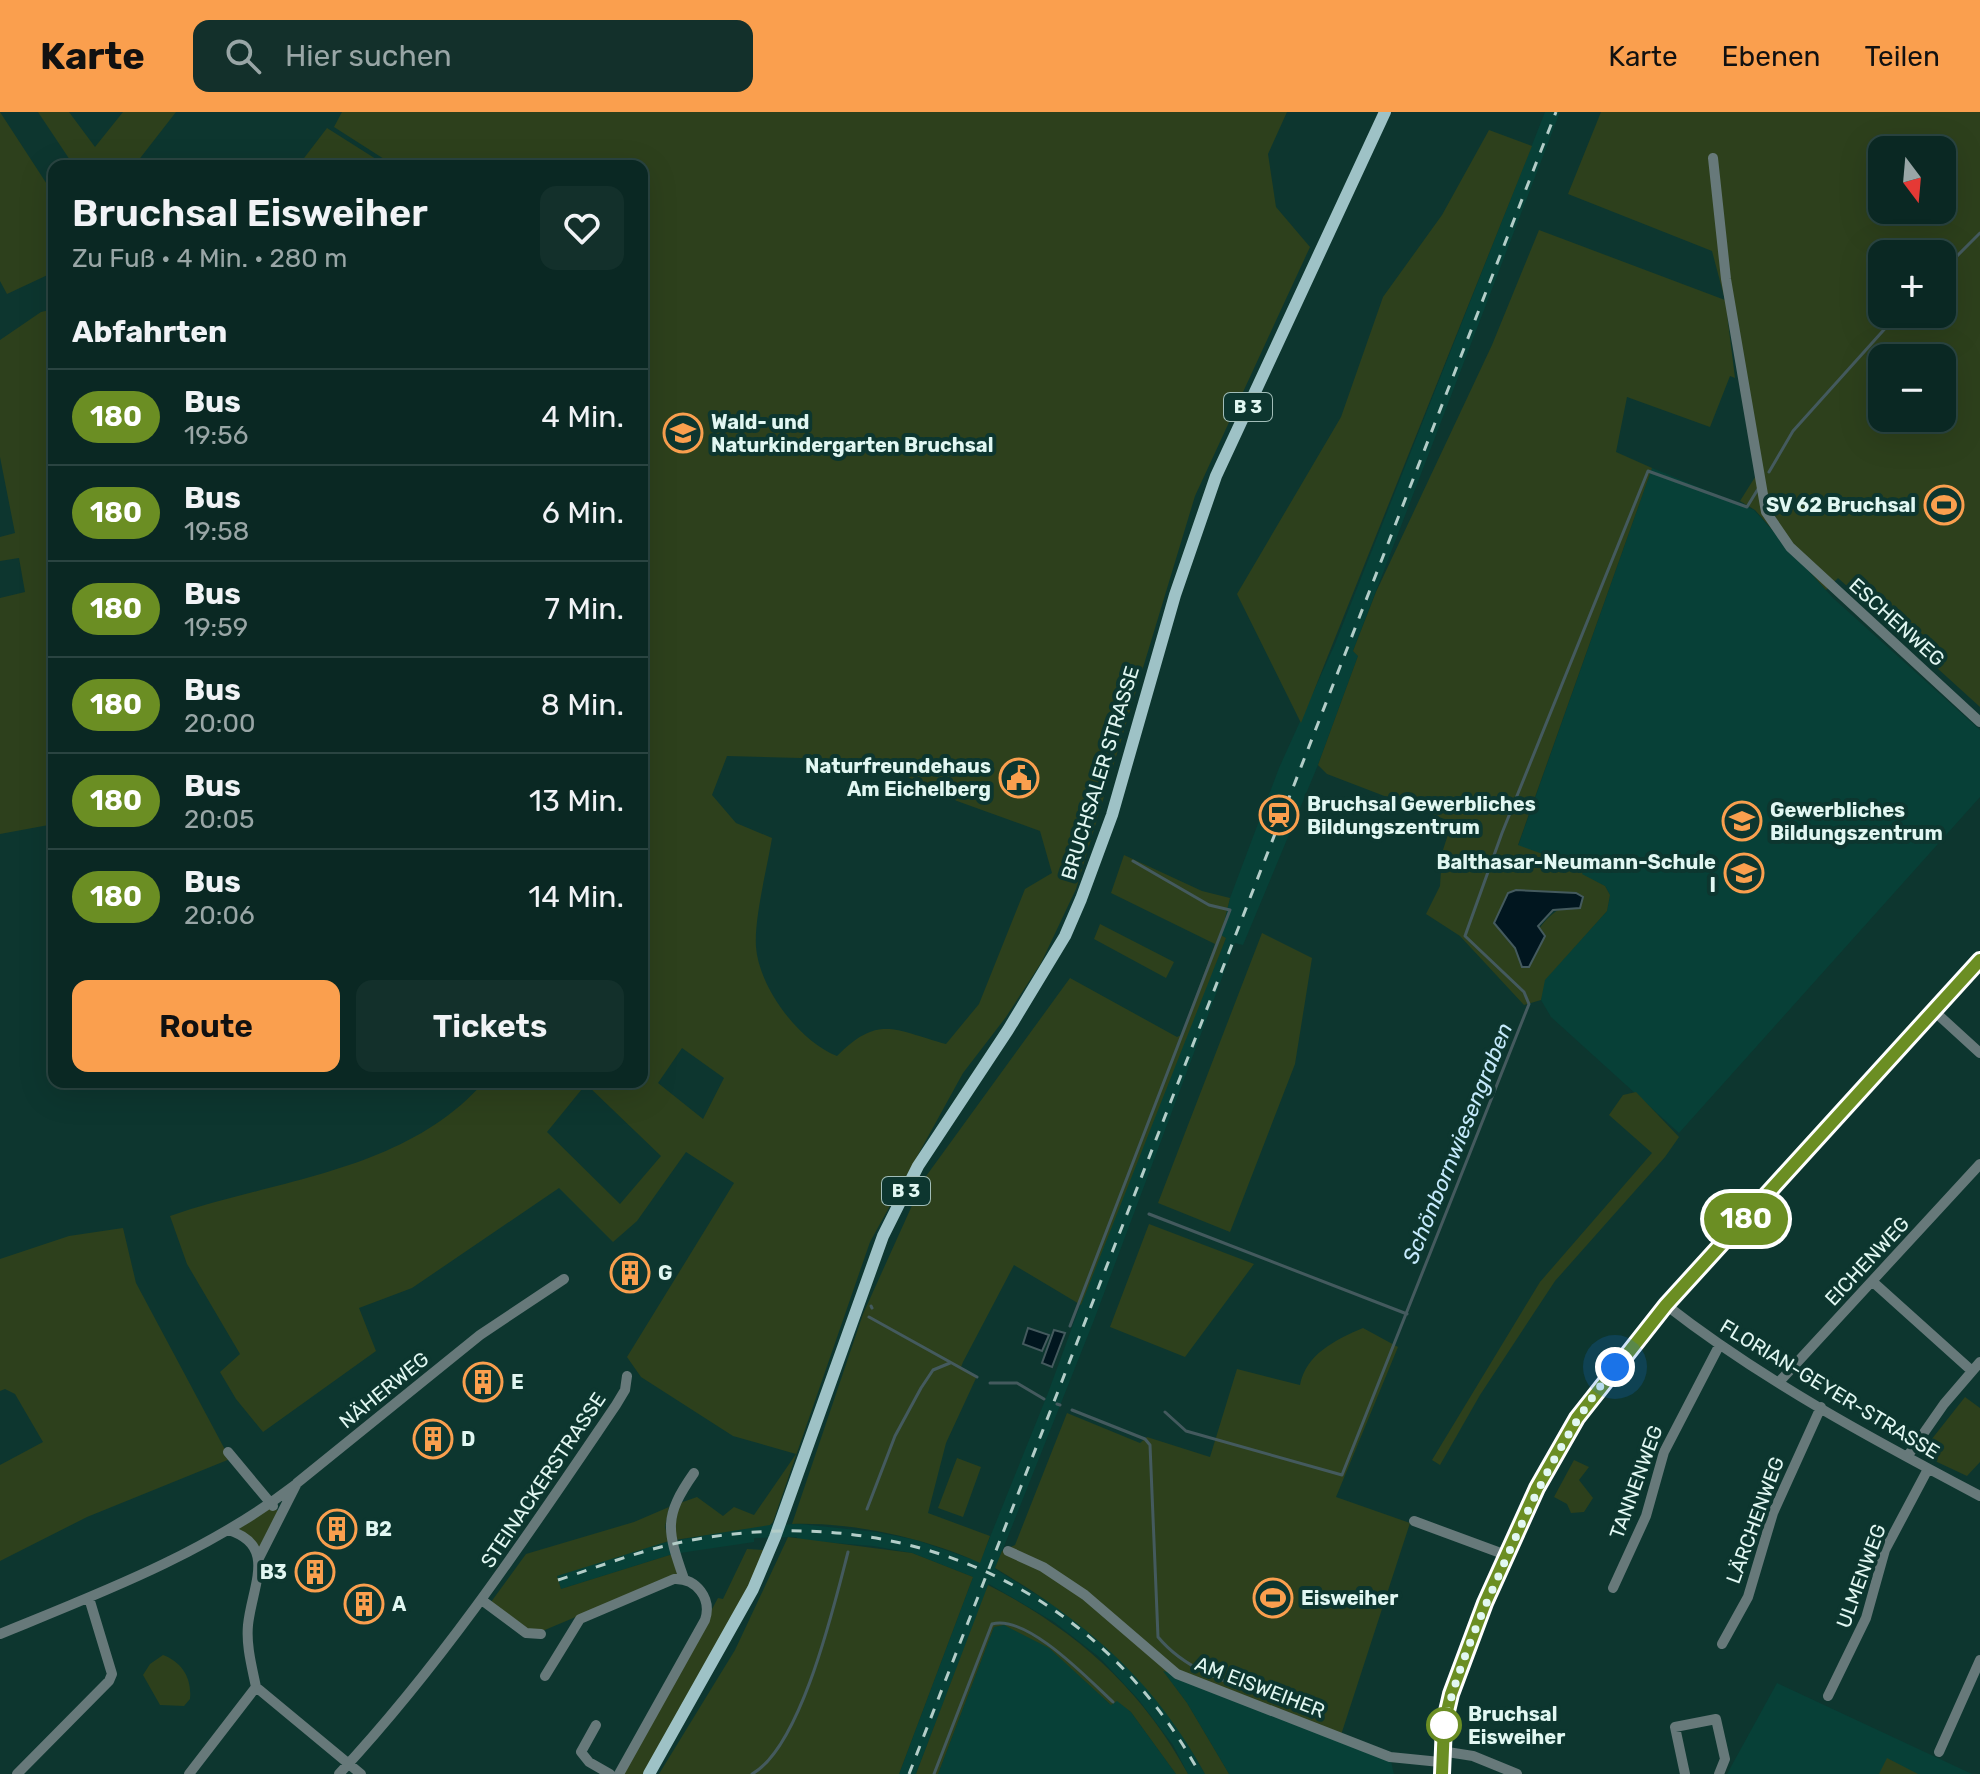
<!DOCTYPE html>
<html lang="de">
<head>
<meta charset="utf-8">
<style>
	:root { --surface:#0a2823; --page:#13302b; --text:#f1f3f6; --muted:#99a6a6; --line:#2a4441; --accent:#fa9f4e }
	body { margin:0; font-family:Rubik,sans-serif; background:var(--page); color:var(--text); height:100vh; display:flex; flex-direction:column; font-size:30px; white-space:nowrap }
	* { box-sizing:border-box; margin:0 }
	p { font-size:26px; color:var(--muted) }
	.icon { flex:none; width:44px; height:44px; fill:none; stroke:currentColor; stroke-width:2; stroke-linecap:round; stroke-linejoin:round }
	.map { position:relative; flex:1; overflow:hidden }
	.panel { position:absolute; left:48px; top:48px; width:600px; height:928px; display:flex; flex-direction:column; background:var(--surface); border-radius:16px; box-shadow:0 8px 32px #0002,0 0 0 2px var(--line) }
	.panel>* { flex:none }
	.badge { padding:0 16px; border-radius:26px; font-size:28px; line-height:52px }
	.needle { width:52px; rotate:164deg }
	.controls { position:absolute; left:1868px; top:24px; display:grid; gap:16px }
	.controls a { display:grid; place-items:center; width:88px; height:88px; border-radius:16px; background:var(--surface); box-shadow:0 8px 32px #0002,0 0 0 2px var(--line); font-size:40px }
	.you { position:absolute; width:40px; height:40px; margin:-20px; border:6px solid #fff; border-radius:50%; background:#1a73e8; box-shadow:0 0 0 12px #1a73e833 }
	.map>.badge { position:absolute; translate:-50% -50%; box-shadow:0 0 0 4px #fff }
	h2 { padding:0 24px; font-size:30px; line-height:72px }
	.round { display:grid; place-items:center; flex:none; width:84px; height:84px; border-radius:16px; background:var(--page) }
	.overview { display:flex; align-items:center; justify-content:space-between; height:136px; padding:0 24px }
	h1 { font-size:38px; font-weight:600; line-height:60px }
	.primary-button { display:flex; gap:16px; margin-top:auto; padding:16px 24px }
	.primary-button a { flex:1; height:92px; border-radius:16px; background:var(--accent); color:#111; font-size:32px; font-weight:600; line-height:92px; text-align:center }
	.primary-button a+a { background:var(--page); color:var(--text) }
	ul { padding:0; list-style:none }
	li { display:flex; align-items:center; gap:24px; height:96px; padding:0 24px; border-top:2px solid var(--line) }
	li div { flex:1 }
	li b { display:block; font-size:30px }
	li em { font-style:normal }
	li .badge { min-width:88px; font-weight:700; text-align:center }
	header { display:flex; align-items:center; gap:48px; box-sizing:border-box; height:112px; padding:0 40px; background:var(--accent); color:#111 }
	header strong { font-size:38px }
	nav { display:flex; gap:44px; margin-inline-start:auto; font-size:28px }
	.search { width:560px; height:72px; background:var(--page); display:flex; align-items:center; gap:20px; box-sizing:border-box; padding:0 28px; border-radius:16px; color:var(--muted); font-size:30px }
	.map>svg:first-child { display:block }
	.built { fill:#074037 }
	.green { fill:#2d401c; fill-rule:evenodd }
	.water { fill:#01161f; stroke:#445a5e; stroke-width:2 }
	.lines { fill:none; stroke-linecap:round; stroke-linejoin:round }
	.stream { stroke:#445a5e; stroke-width:3 }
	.minor { stroke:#67797a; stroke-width:10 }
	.major { stroke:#9ec2c6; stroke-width:12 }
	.rail { stroke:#b3cdc8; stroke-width:3; stroke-dasharray:10 10; stroke-linecap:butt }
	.line-casing { stroke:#fff; stroke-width:18 }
	.line { stroke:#6b8e23; stroke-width:12 }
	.walk { stroke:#e1f7f2; stroke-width:8; stroke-dasharray:0 14.4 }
	.stop-dot { fill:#fff; stroke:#6b8e23; stroke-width:4 }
	.labels { text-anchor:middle; stroke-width:8; stroke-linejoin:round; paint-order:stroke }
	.shield { fill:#0d362f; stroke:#a1bdb8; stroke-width:2 }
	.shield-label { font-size:18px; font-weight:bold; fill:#e1f7f2 }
	.poi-label { font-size:20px; font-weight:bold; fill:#e1f7f2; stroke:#0d362f; text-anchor:start }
	.street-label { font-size:20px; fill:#e1f7f2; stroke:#0d362f }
	.stop-label { font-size:20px; font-weight:bold; fill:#e1f7f2; stroke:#0d362f; text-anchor:start }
	.water-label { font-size:22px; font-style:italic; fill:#c5eafc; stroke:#0d362f }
</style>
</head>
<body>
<header>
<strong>Karte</strong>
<div class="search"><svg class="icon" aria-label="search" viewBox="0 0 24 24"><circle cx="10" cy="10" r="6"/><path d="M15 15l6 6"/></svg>Hier suchen</div>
<nav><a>Karte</a><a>Ebenen</a><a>Teilen</a></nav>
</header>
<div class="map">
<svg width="1980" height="1662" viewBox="0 0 1980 1662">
	<rect width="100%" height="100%" fill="#0d362f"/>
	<path class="built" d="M1545 0H1560L1353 539 1358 544 1318 653 1243 833 1235 831 1094 1208 995 1457 1063 1499 1109 1535 1150 1578 1185 1627 1205 1662H1188L1173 1633 1138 1587 1099 1545 1054 1510 989 1472 916 1662H899L973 1465 912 1441 873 1434 797 1428V1425L754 1426V1430L673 1442 561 1477 557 1464 642 1435 758 1413 800 1412 876 1420 916 1428 980 1450 1048 1281 1133 1049 1226 826 1221 823 1230 786 1279 656 1335 532Z
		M1652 356 1754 398 1833 486 1980 618V685L1679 1021 1551 905 1541 888 1544 868 1607 799 1610 783 1605 774 1518 734Z
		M1004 1513 1049 1535 1111 1593 1117 1588 1131 1600 1176 1662H938L994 1515Z
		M1162 1558 1191 1566 1390 1645 1394 1662H1229L1187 1591Z
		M1777 1571 1972 1662H1727Z"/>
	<path class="green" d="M0 0 54 83V160L7 182 0 169Z
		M38 0H69L95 35 123 0H176L134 54H74Z
		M342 0H1287L1268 42 1276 95 1310 135 1195 384 1076 777 1041 851 1006 905 963 961 870 1130 773 1410 770 1413 675 1428 677 1392 697 1385 723 1404 734 1395 754 1403 796 1342 733 1324 641 1265 627 1245 734 1071 686 1040 637 1109 613 1130 559 1076 412 1176 359 1196 376 1239 263 1320 236 1287 220 1260 240 1242 187 1152 170 1104C277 1067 405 1060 484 970H642V54H395L334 15ZM727 644 839 647 908 665 957 689 1040 719 1052 761 1025 777 979 892 946 932C894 918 879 902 837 944 800 930 759 876 756 835 754 807 767 756 772 726L736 711 712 683ZM682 936 724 966 703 1007 658 971ZM586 972 661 1044 620 1092 547 1020Z
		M1601 0H1980V595L1838 466 1826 478 1755 398 1740 389 1762 354 1727 202 1735 266 1730 264 1710 315 1627 285 1616 340 1652 356 1518 733 1584 757 1582 762 1605 774 1610 783 1607 799 1545 868 1541 888 1524 893 1460 824 1426 802 1440 774 1442 741 1452 710 1327 662 1318 653 1358 544 1353 539 1376 480 1492 233 1539 118 1725 188 1712 139 1568 82ZM1882 38H1942V98H1882ZM1882 142H1942V202H1882ZM1882 246H1942V306H1882ZM1516 778 1576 781 1583 785C1543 802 1537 815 1522 855L1515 836Z
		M327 16 387 54H298Z
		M1489 18 1532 34 1301 611 1237 482 1341 305 1383 185 1442 103Z
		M54 197V712L0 722V486L25 480 19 446 0 449V425L15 421 0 345V228L41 200Z
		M1124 743 1202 779 1230 786 1221 823 1226 826 1081 1193 1014 1153 963 1250 961 1255 977 1264 946 1331 928 1401 990 1424 980 1451C924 1425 850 1410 792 1412L863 1202 924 1067 1070 866 1177 925 1181 923 1215 832 1111 781Z
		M1100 812 1174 850 1166 866 1094 827Z
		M1262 821 1312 846 1295 952 1230 1120 1158 1091Z
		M1636 980 1679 1025 1665 1045 1555 1169 1480 1283 1440 1353 1432 1348 1540 1170 1652 1041 1609 1003 1623 983Z
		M1149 1112 1254 1152 1185 1245 1110 1215Z
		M123 1116 136 1171 230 1347 87 1405 0 1449V1353L43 1330 15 1282 5 1277 0 1279V1147L69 1124Z
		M1363 1216 1398 1235 1336 1385 1410 1411 1341 1623 1191 1566 1163 1559 1187 1591 1229 1662H1205C1153 1567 1087 1511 995 1456L1002 1439 1015 1433 1067 1301 1140 1331 1147 1325 1210 1345 1237 1257 1300 1273C1306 1242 1335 1228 1363 1216Z
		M1965 1285 1980 1296V1350L1967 1364 1920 1342Z
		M957 1346 981 1355 963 1405 938 1396Z
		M1574 1348 1589 1355 1579 1368 1593 1386 1584 1400 1571 1401 1567 1392 1554 1385Z
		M271 1391 282 1404 259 1446 256 1435 228 1418Z
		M669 1395 665 1415 669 1429 557 1464 561 1477 673 1442 678 1462 540 1520H532L491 1490 526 1442 634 1410Z
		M788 1425 912 1441 973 1465 899 1662H659L735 1538Z
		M747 1437 766 1438 747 1485 643 1662H622L718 1486 723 1487Z
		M988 1473C1074 1517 1140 1574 1188 1662H1176L1131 1600 1117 1589 1111 1593 1049 1536 1004 1513 994 1515 938 1662H916Z
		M163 1543C182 1550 192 1566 190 1587L184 1594 160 1593 143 1563 150 1552Z
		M1887 1646 1918 1662H1879Z"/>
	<path class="water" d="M1516 778 1576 781 1583 785 1580 796 1553 798 1538 814 1545 824 1529 855H1522L1515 836 1494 811 1508 781Z
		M1028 1216 1049 1223 1042 1239 1023 1232Z
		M1054 1218 1065 1221 1052 1255 1042 1251Z"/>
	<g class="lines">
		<path class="stream" d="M1942 159 1980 121
			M1769 360 1793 319 1890 211
			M1149 1102 1407 1202
			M871 1194 872 1196
			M869 1205 977 1265
			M1070 1214 1230 798 1209 793 1133 749
			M990 1271H1017L1044 1287
			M1057 1292 1060 1293
			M1072 1298 1145 1327 1150 1333 1158 1525C1191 1565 1245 1575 1292 1592
			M1165 1300 1186 1319 1342 1363 1529 892 1524 880 1465 824 1502 721 1648 359 1747 395 1758 377
			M867 1397 895 1324 921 1276 933 1258 950 1251
			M752 1662C801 1635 834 1494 848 1440
			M934 1662 992 1512C1027 1502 1088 1567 1113 1590"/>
		<path class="minor" d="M1713 46 1726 167 1766 400 1790 435 1980 610
			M1934 899 1980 941
			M1873 1170 1972 1259
			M1666 1193C1762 1268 1872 1327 1980 1384
			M1779 1270 1980 1052
			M228 1340 273 1394
			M1907 1345 1944 1292 1980 1250
			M1414 1409 1506 1443
			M1008 1439 1043 1455 1085 1483 1177 1562 1390 1645 1440 1650
			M259 1446 297 1371 480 1223 564 1167
			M684 1467C667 1418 663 1405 694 1361
			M1613 1476 1646 1404 1664 1340 1719 1234
			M483 1489 526 1521 541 1522
			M0 1522C103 1480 206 1441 295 1373
			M1722 1532 1748 1485 1773 1401 1821 1295
			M545 1564 580 1507 674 1467C697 1466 712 1487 705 1508L619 1662
			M256 1575 361 1662
			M1828 1584 1866 1506 1885 1438 1928 1357
			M596 1613 581 1640 589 1650 610 1662
			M1441 1639 1473 1644 1517 1662
			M1939 1640 1980 1548
			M17 1662 109 1569 112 1562 89 1486
			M189 1662 256 1575C252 1555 246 1534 248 1513 252 1474 278 1433 228 1418
			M339 1662C445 1548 529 1421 616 1293L625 1278 627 1264
			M1442 1662 1444 1612 1451 1582 1485 1491 1537 1376 1577 1306 1666 1193 1980 848
			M1685 1662 1675 1615 1716 1607 1725 1647 1719 1662"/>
		<path class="major" d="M649 1662 753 1477 775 1425 883 1124 918 1054 1008 918 1065 824 1081 787 1112 703 1175 483 1216 364 1385 0"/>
		<path class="rail" d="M558 1468C604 1453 649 1435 698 1427 905 1391 1098 1475 1200 1662
			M909 1662 1556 0"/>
	</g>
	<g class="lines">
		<g class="line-casing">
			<path id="line" d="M1442 1662 1444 1612 1451 1582 1485 1491 1537 1376 1577 1306 1666 1193 1980 848"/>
		</g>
		<use href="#line" class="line"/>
		<path class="walk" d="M1444 1613C1456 1561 1477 1512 1499 1463 1531 1389 1565 1318 1615 1255"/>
	</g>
	<defs>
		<g id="school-ring" transform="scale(2)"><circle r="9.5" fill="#0d362f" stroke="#fa9f4e" stroke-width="1.5"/><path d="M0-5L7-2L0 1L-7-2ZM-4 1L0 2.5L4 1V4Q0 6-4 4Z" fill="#fa9f4e"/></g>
		<g id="stadium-ring" transform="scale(2)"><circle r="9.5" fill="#0d362f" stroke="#fa9f4e" stroke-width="1.5"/><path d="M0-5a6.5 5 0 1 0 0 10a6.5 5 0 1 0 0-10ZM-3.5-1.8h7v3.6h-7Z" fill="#fa9f4e"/></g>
		<g id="civic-ring" transform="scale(2)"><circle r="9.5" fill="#0d362f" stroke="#fa9f4e" stroke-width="1.5"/><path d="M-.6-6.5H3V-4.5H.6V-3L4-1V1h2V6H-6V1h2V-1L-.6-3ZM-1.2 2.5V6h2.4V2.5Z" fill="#fa9f4e"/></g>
		<g id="station-ring" transform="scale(2)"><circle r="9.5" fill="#0d362f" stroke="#fa9f4e" stroke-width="1.5"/><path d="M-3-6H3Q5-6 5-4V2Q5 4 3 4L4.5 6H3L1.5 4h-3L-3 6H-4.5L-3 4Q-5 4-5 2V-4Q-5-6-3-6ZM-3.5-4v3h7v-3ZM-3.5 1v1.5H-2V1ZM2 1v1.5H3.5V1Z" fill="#fa9f4e"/></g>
		<g id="building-ring" transform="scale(2)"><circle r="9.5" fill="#0d362f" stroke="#fa9f4e" stroke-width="1.5"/><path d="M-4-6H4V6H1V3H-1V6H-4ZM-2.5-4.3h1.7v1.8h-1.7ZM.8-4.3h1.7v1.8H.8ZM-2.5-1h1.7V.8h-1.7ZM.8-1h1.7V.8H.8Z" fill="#fa9f4e"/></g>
	</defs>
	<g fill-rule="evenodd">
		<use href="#school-ring" x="683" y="321"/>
		<use href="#stadium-ring" x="1944" y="393"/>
		<use href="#civic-ring" x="1019" y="666"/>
		<use href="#station-ring" x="1279" y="703"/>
		<use href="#school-ring" x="1742" y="709"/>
		<use href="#school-ring" x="1744" y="761"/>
		<use href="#building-ring" x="630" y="1161"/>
		<use href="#building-ring" x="483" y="1270"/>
		<use href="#building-ring" x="433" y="1327"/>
		<use href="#building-ring" x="337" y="1417"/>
		<use href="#building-ring" x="315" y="1460"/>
		<use href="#stadium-ring" x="1273" y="1486"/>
		<use href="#building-ring" x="364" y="1492"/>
	</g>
	<circle class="stop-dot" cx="1444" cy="1613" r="16"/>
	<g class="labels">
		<g class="shield">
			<rect x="1224" y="281" width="48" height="28" rx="6"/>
			<rect x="882" y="1065" width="48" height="28" rx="6"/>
		</g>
		<g class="shield-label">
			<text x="1248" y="301">B 3</text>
			<text x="906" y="1085">B 3</text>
		</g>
		<g class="poi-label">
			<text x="711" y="317">Wald- und<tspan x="711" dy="23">Naturkindergarten Bruchsal</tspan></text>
			<text x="1916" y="400" text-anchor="end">SV 62 Bruchsal</text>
			<text x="991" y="661" text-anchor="end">Naturfreundehaus<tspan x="991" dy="23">Am Eichelberg</tspan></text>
			<text x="1307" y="699">Bruchsal Gewerbliches<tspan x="1307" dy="23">Bildungszentrum</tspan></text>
			<text x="1770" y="705">Gewerbliches<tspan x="1770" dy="23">Bildungszentrum</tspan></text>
			<text x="1716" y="757" text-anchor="end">Balthasar-Neumann-Schule<tspan x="1716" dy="23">I</tspan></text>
			<text x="658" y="1168">G</text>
			<text x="511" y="1277">E</text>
			<text x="461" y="1334">D</text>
			<text x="365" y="1424">B2</text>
			<text x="287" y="1467" text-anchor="end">B3</text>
			<text x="1301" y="1493">Eisweiher</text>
			<text x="392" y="1499">A</text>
		</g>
		<g class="street-label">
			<text transform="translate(1897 510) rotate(42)" y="7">ESCHENWEG</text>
			<text transform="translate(1100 661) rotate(-73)" y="7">BRUCHSALER STRASSE</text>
			<text transform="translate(1867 1149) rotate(-47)" y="7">EICHENWEG</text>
			<text transform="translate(1830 1277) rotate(31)" y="7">FLORIAN-GEYER-STRASSE</text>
			<text transform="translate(384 1278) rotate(-39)" y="7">NÄHERWEG</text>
			<text transform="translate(543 1368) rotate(-56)" y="7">STEINACKERSTRASSE</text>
			<text transform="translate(1636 1370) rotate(-70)" y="7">TANNENWEG</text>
			<text transform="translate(1755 1408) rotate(-70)" y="7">LÄRCHENWEG</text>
			<text transform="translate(1861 1464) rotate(-70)" y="7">ULMENWEG</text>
			<text transform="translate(1260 1575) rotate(21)" y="7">AM EISWEIHER</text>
		</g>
		<g class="stop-label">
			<text x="1468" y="1609">Bruchsal<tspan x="1468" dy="23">Eisweiher</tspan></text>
		</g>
		<g class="water-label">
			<text transform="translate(1457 1031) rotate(-68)" y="8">Schönbornwiesengraben</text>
		</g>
	</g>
</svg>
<div class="controls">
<a><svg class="needle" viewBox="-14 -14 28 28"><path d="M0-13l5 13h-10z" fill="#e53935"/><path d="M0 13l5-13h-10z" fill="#99a6a6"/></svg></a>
<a>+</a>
<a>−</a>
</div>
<div class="you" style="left:1615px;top:1255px"></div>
<b class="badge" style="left:1746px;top:1107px;background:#6b8e23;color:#fff">180</b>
<section class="panel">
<div class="overview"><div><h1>Bruchsal Eisweiher</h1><p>Zu Fuß · 4 Min. · 280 m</p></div><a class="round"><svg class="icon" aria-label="heart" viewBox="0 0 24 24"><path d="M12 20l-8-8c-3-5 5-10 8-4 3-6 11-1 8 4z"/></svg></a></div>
<h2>Abfahrten</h2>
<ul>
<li><span class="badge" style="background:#6b8e23;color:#fff">180</span><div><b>Bus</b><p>19:56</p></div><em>4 Min.</em></li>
<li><span class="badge" style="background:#6b8e23;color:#fff">180</span><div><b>Bus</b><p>19:58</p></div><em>6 Min.</em></li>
<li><span class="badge" style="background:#6b8e23;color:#fff">180</span><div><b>Bus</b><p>19:59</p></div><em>7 Min.</em></li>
<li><span class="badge" style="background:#6b8e23;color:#fff">180</span><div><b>Bus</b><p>20:00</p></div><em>8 Min.</em></li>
<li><span class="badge" style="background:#6b8e23;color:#fff">180</span><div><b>Bus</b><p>20:05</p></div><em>13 Min.</em></li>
<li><span class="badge" style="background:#6b8e23;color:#fff">180</span><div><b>Bus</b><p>20:06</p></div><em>14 Min.</em></li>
</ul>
<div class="primary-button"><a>Route</a><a>Tickets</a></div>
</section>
</div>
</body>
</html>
